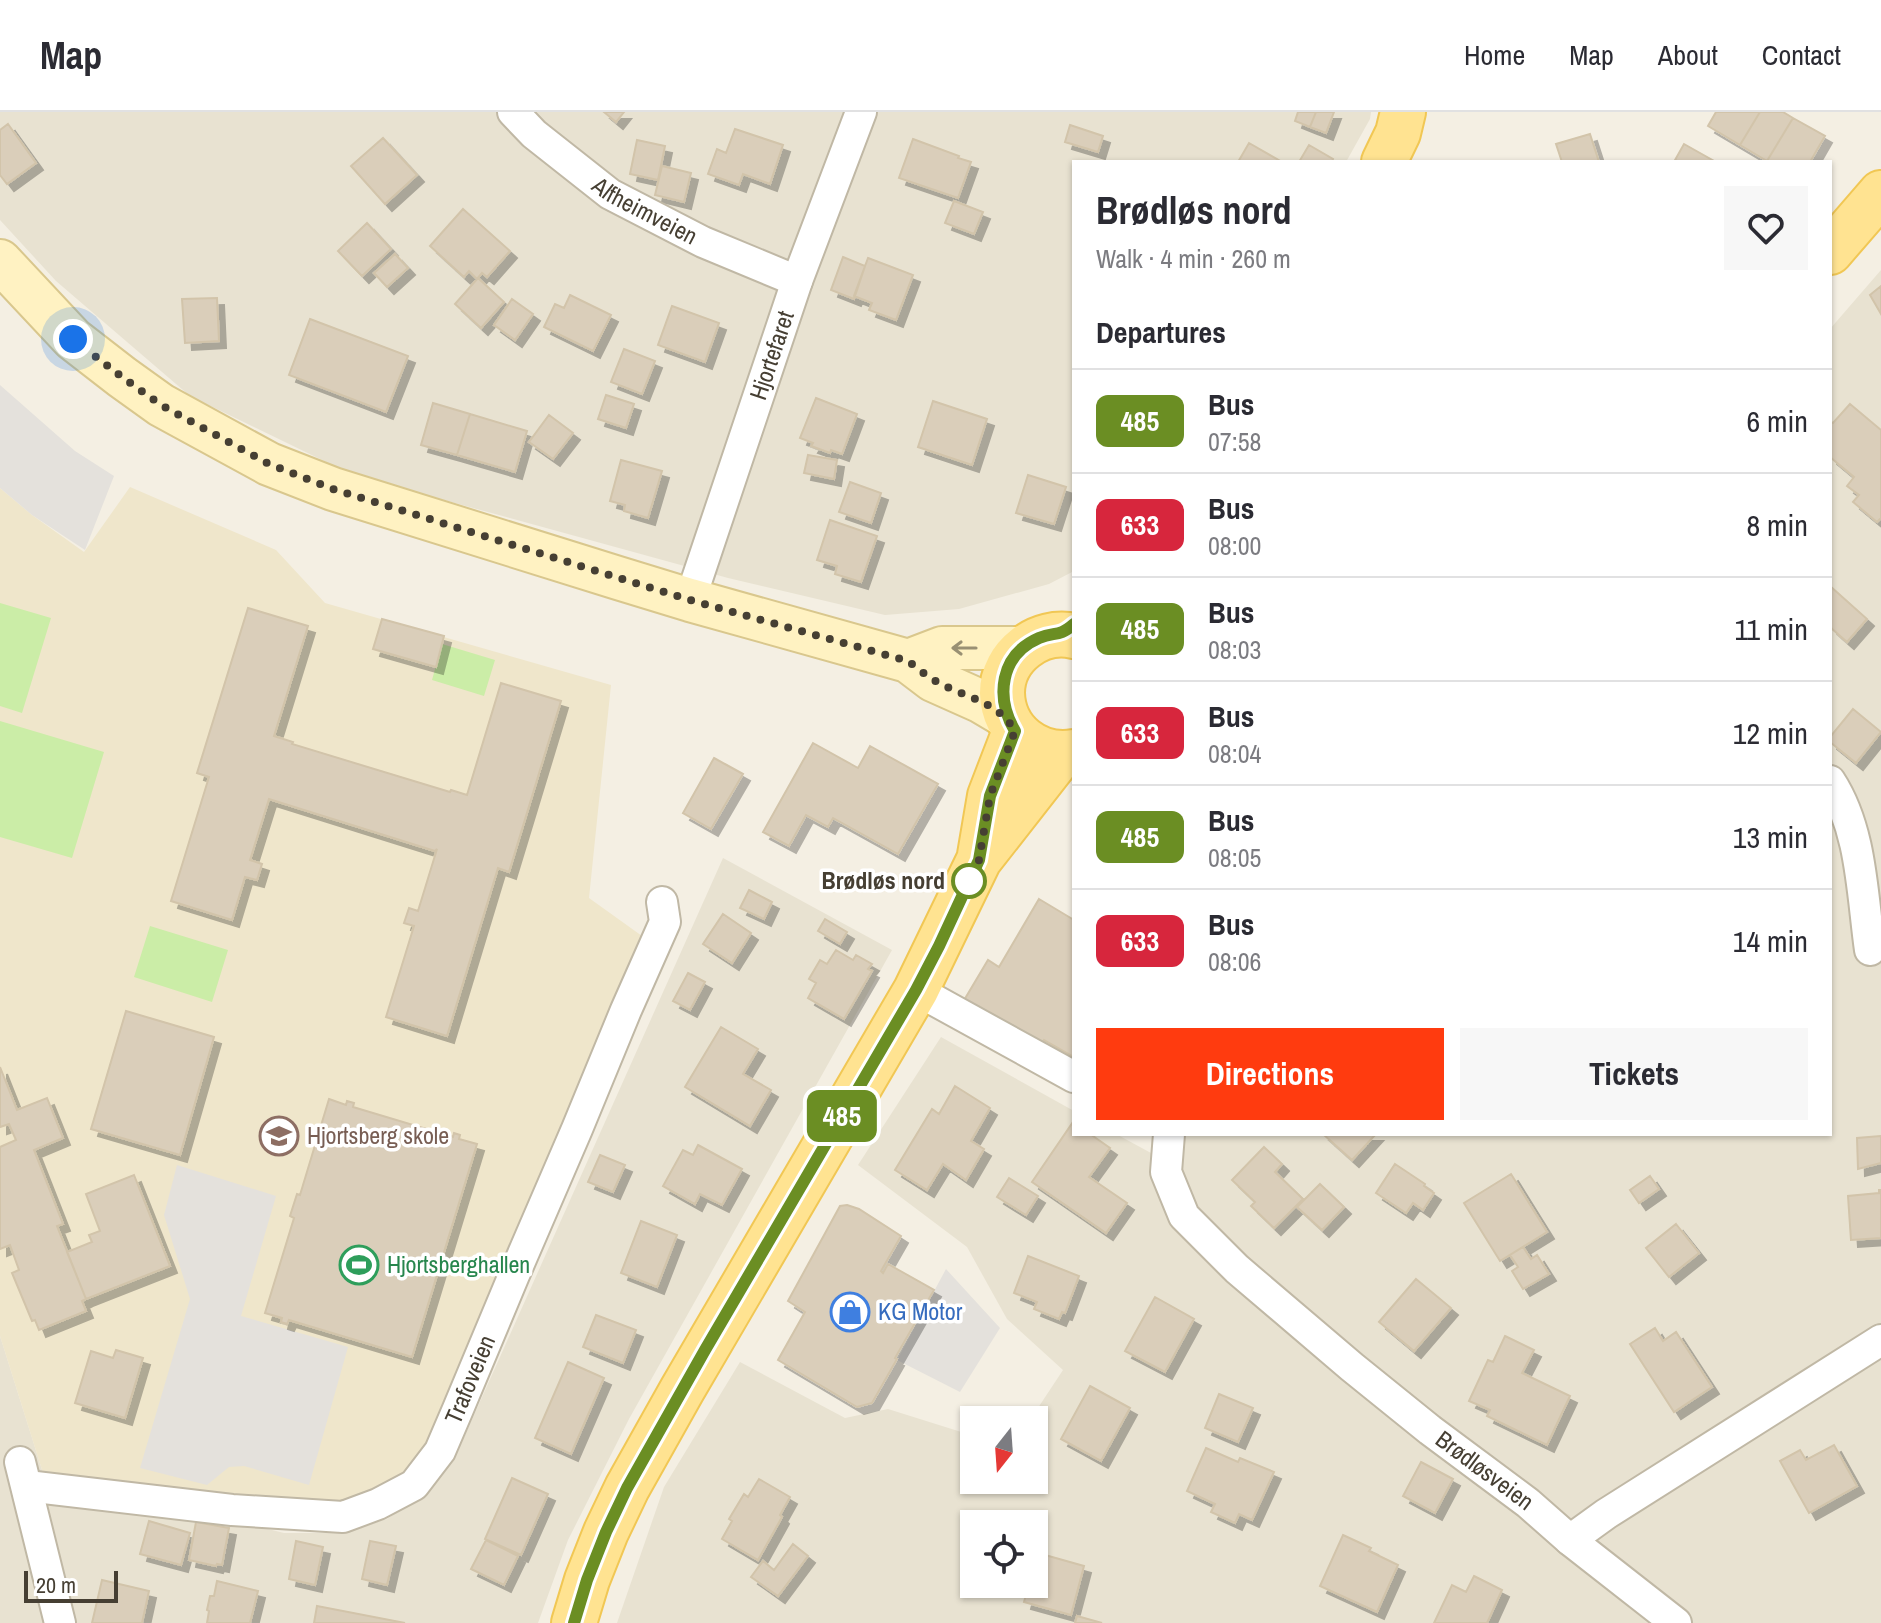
<!DOCTYPE html>
<html lang="en">
<head>
<meta charset="utf-8">
<style>
	:root { --surface:#fff; --page:#f7f7f7; --text:#2b2b33; --muted:#7c7c81; --line:#e1e1e2; --accent:#ff3b0f }
	body { margin:0; font-family:"Archivo Narrow",sans-serif; background:var(--page); color:var(--text); height:100vh; display:flex; flex-direction:column; font-size:30px; white-space:nowrap }
	* { box-sizing:border-box; margin:0 }
	p { font-size:26px; color:var(--muted) }
	.icon { flex:none; width:44px; height:44px; fill:none; stroke:currentColor; stroke-width:2; stroke-linecap:round; stroke-linejoin:round }
	.map { position:relative; flex:1; overflow:hidden }
	.sheet { position:absolute; left:1072px; top:48px; width:760px; height:976px; display:flex; flex-direction:column; background:var(--surface); border-radius:0px; box-shadow:0 2px 6px #0004 }
	.sheet>* { flex:none }
	.badge { padding:0 16px; border-radius:12px; font-size:28px; line-height:52px }
	.needle { width:52px; rotate:197deg }
	.fabs { position:absolute; left:960px; top:1294px; display:grid; gap:16px }
	.fabs a { display:grid; place-items:center; width:88px; height:88px; border-radius:0px; background:var(--surface); box-shadow:0 2px 6px #0004; font-size:40px }
	.scale { position:absolute; left:24px; bottom:20px; width:94px; box-sizing:border-box; padding-left:8px; border:4px solid #463f33; border-top:0; font-size:22px; line-height:28px; white-space:nowrap; color:#463f33; -webkit-text-stroke:6px #fff; paint-order:stroke }
	.you { position:absolute; width:40px; height:40px; margin:-20px; border:6px solid #fff; border-radius:50%; background:#1a73e8; box-shadow:0 0 0 12px #1a73e833 }
	.map>.badge { position:absolute; translate:-50% -50%; box-shadow:0 0 0 4px #fff }
	h2 { padding:0 24px; font-size:30px; line-height:72px }
	.round { display:grid; place-items:center; flex:none; width:84px; height:84px; border-radius:0px; background:var(--page) }
	.overview { display:flex; align-items:center; justify-content:space-between; height:136px; padding:0 24px }
	h1 { font-size:38px; font-weight:700; line-height:60px }
	.primary-button { display:flex; gap:16px; margin-top:auto; padding:16px 24px }
	.primary-button a { flex:1; height:92px; border-radius:0px; background:var(--accent); color:#fff; font-size:32px; font-weight:700; line-height:92px; text-align:center }
	.primary-button a+a { background:var(--page); color:var(--text) }
	ul { padding:0; list-style:none }
	li { display:flex; align-items:center; gap:24px; height:104px; padding:0 24px; border-top:2px solid var(--line) }
	li div { flex:1 }
	li b { display:block; font-size:30px }
	li em { font-style:normal }
	li .badge { min-width:88px; font-weight:700; text-align:center }
	header { display:flex; align-items:center; gap:48px; box-sizing:border-box; height:112px; padding:0 40px; background:var(--surface); border-bottom:2px solid var(--line) }
	header strong { font-size:38px }
	nav { display:flex; gap:44px; margin-inline-start:auto; font-size:28px }
	.map>svg:first-child { display:block }
	.residential { fill:#e8e2d1; fill-rule:evenodd }
	.education { fill:#efe6cb }
	.green { fill:#cbeda7 }
	.parking { fill:#e4e1dc }
	.building { fill:#daceba; stroke:#d2c4aa; stroke-width:2; filter:url(#shadow) }
	.lines { fill:none; stroke-linecap:round; stroke-linejoin:round }
	.minor-casing { stroke:#c0b8a5; stroke-width:34 }
	.secondary-casing { stroke:#d9c78d; stroke-width:46 }
	.primary-casing { stroke:#f1c754; stroke-width:48 }
	.minor { stroke:#fff; stroke-width:30 }
	.secondary { stroke:#fff2c2; stroke-width:42 }
	.primary { stroke:#ffe391; stroke-width:44 }
	.oneway { stroke:#999073 }
	.line-casing { stroke:#fff; stroke-width:18 }
	.line { stroke:#6b8e23; stroke-width:12 }
	.walk { stroke:#463f33; stroke-width:8; stroke-dasharray:0 14.4 }
	.stop-dot { fill:#fff; stroke:#6b8e23; stroke-width:4 }
	.labels { text-anchor:middle; stroke-width:7; stroke-linejoin:round; paint-order:stroke }
	.street-label { font-size:24px; fill:#463f33; stroke:#fff }
	.stop-label { font-size:24px; font-weight:bold; fill:#463f33; stroke:#fff; text-anchor:end }
	.education-label { font-size:24px; fill:#785e54; stroke:#fff; text-anchor:start }
	.leisure-label { font-size:24px; fill:#27864d; stroke:#fff; text-anchor:start }
	.shop-label { font-size:24px; fill:#366cbe; stroke:#fff; text-anchor:start }
</style>
</head>
<body>
<header>
<strong>Map</strong>
<nav><a>Home</a><a>Map</a><a>About</a><a>Contact</a></nav>
</header>
<div class="map">
<svg width="1881" height="1511" viewBox="0 0 1881 1511">
	<defs>
		<filter id="shadow"><feDropShadow dx="7" dy="7" stdDeviation="0" flood-color="#0004"/></filter>
	</defs>
	<rect width="100%" height="100%" fill="#f4efe3"/>
	<path class="residential" d="M0 0H1371L1370 7 1346 50H1074V459L1049 472 959 497 885 503 728 466 353 363 190 284 56 169 0 108Z
		M1881 158V1511H617L664 1375 740 1250 845 1306 888 1297 974 1324V1368H1034V1308H1030L1063 1258 1007 1207 967 1135 858 1053 941 925 1074 999V1022H1116L1151 1041 1172 1022H1830V217ZM974 1412H1034V1472H974Z
		M723 746 892 838 629 1307 568 1428 538 1511H0V1224L43 1361 284 1421H342L387 1407 427 1380 457 1341Z"/>
	<path class="education" d="M130 375 276 438 325 491 611 573 589 786 642 824 431 1333 394 1375 354 1391 315 1393 43 1361 0 1224V376L32 403 84 440Z"/>
	<path class="green" d="M0 491 51 506 22 601 0 594Z
		M442 532 495 548 484 584 432 568Z
		M0 609 104 640 72 746 0 725Z
		M150 814 228 838 212 890 134 865Z"/>
	<path class="parking" d="M0 273 75 339 114 364 85 438 32 403 0 376Z
		M177 1053 276 1084 241 1204 348 1235 309 1373 244 1354 229 1355 207 1373 140 1356 190 1187 164 1103Z
		M946 1157 1000 1216 960 1280 897 1248Z"/>
	<path class="building" d="M604 0H624L616 10Z
		M1298 0H1316L1310 15 1295 9Z
		M1316 0H1334L1326 21 1310 15Z
		M1716 0H1760L1740 33 1708 14Z
		M1760 0H1783L1793 6 1767 49 1740 33Z
		M1793 6 1825 24 1810 50H1770L1767 49Z
		M8 12 36 51 7 72 0 63V18Z
		M1070 13 1103 24 1098 40 1065 30Z
		M735 17 783 33 770 72 743 62 739 73 708 62 717 37 726 41Z
		M1590 22 1599 50H1562L1556 32Z
		M383 26 417 63 385 92 351 54Z
		M913 27 959 44 958 46 971 50 958 86 899 66Z
		M637 28 665 34 658 68 630 62Z
		M1249 31 1282 50H1238Z
		M1684 32 1714 49 1713 50H1679L1675 48Z
		M1309 33 1333 47 1332 50H1299Z
		M662 54 691 61 684 90 655 83Z
		M954 89 983 100 974 122 945 111Z
		M463 97 510 139 487 165 482 161 477 167 469 159 464 165 430 134Z
		M367 111 391 137 362 164 338 139Z
		M395 142 408 156 387 175 374 161Z
		M843 145 865 154 854 187 831 178Z
		M868 146 913 163 896 208 869 198 872 191 854 184Z
		M478 166 504 190 481 216 455 192Z
		M1881 174V202L1870 183Z
		M570 183 611 203 593 239 544 215 555 192 564 196Z
		M217 186 219 229 185 231 182 187Z
		M512 187 533 202 515 228 494 213Z
		M672 194 719 211 705 250 658 233Z
		M310 207 408 244 386 300 289 263Z
		M624 237 655 249 642 282 611 270Z
		M606 283 634 292 626 316 598 307Z
		M816 286 857 302 842 342 831 338 830 341 811 334 813 331 800 326Z
		M933 289 987 307 972 353 918 335Z
		M433 291 470 302 457 343 421 333Z
		M1850 292 1881 318V406L1877 410 1853 390 1859 383 1847 374 1854 365 1830 345V309L1833 311Z
		M470 302 527 319 515 360 457 343Z
		M549 303 573 321 553 347 529 330Z
		M808 343 837 348 834 367 804 361Z
		M621 348 662 359 648 406 624 399 625 393 610 389Z
		M1028 363 1066 375 1054 412 1016 401Z
		M850 370 881 381 871 411 839 400Z
		M830 408 877 424 861 470 835 462 837 454 817 448Z
		M1830 474 1867 507 1847 530 1830 515Z
		M248 496 308 514 274 624 293 630 292 632 450 680 451 678 467 683 501 571 561 589 509 760 498 756 447 924 386 905 414 814 404 811 409 796 418 799 437 737 435 739 269 687 250 748 262 752 257 768 245 765 232 808 171 789 209 665 197 661Z
		M382 507 444 524 436 555 373 537Z
		M1853 597 1881 620 1856 651 1830 630V625Z
		M813 631 858 656 870 634 938 672 898 742 833 706 828 715 806 703 789 734 763 720Z
		M714 646 743 662 711 717 683 701Z
		M749 778 772 790 764 807 740 796Z
		M1039 787 1074 808V945L1044 928 1039 936 963 890 988 848 999 855Z
		M723 802 751 821 732 851 703 832Z
		M825 807 847 820 840 832 818 819Z
		M836 838 853 848 856 843 872 852 868 857 872 859 844 907 808 886 816 871 809 867 820 848 827 852Z
		M688 861 705 870 690 898 673 889Z
		M126 899 214 925 180 1043 91 1017Z
		M721 915 758 937 743 962 771 978 750 1014 685 975Z
		M0 955 17 998 47 986 63 1026 34 1038 63 1112 57 1114 86 1187 82 1189 86 1199 39 1218 35 1208 32 1209 12 1161 19 1158 10 1133 0 1137V1035L16 1028 9 1012 0 1015Z
		M955 974 990 996 971 1029 984 1037 966 1068 943 1052 927 1078 895 1058 932 997 939 1002Z
		M329 987 346 993 347 989 354 991 353 995 453 1025 454 1021 460 1023 459 1027 477 1032 412 1245 289 1208 287 1212 281 1210 282 1206 265 1201 294 1106 290 1104 297 1082 300 1083Z
		M1073 1010 1074 1022H1090L1110 1036 1089 1065 1127 1091 1106 1121 1032 1070Z
		M1323 1022H1376L1352 1048Z
		M1881 1024V1051L1858 1057 1857 1026Z
		M698 1033 742 1057 722 1093 700 1082 695 1092 663 1074 683 1038 693 1043Z
		M1264 1035 1282 1052 1275 1060 1303 1087 1274 1116 1251 1094 1255 1090 1232 1068Z
		M600 1043 625 1053 613 1080 588 1070Z
		M1395 1052 1425 1072 1424 1074 1434 1081 1423 1098 1413 1091 1406 1101 1376 1081Z
		M1511 1062 1547 1120 1500 1149 1464 1091Z
		M134 1063 170 1154 86 1187 67 1140 92 1130 89 1123 100 1119 86 1082Z
		M1650 1064 1659 1077 1639 1091 1630 1078Z
		M1009 1066 1038 1084 1026 1103 997 1085Z
		M1320 1072 1344 1095 1322 1118 1297 1095Z
		M1879 1078H1881V1126L1851 1128 1848 1084 1879 1081Z
		M847 1093 859 1097 901 1124 881 1159 883 1161 888 1152 934 1178 895 1246 897 1247 872 1291 857 1295 778 1248 805 1200 788 1189 840 1094Z
		M641 1109 677 1123 657 1175 621 1161Z
		M1676 1112 1699 1141 1669 1165 1646 1136Z
		M1523 1135 1531 1147 1537 1143 1549 1162 1523 1177 1512 1159 1518 1155 1510 1143Z
		M1028 1144 1079 1164 1065 1201 1062 1200 1059 1207 1034 1197 1037 1190 1014 1181Z
		M1416 1167 1451 1196 1414 1239 1379 1210Z
		M1155 1185 1194 1207 1165 1260 1125 1239Z
		M596 1203 636 1218 623 1251 583 1235Z
		M1655 1216 1663 1229 1676 1220 1712 1275 1674 1300 1630 1232Z
		M1505 1224 1534 1238 1522 1261 1570 1284 1547 1333 1487 1304 1490 1298 1469 1289 1488 1248 1493 1250Z
		M116 1238 143 1246 125 1306 75 1291 91 1239 113 1246Z
		M568 1250 604 1266 571 1342 535 1326Z
		M1090 1274 1130 1296 1101 1349 1061 1327Z
		M1219 1282 1253 1296 1238 1330 1205 1316Z
		M1834 1333 1857 1374 1809 1401 1780 1349 1800 1338 1806 1348Z
		M1206 1336 1238 1350 1240 1346 1274 1360 1252 1408 1239 1402 1235 1411 1211 1400 1215 1392 1187 1379Z
		M1421 1350 1453 1367 1435 1401 1403 1384Z
		M512 1366 548 1382 521 1443 485 1427Z
		M759 1367 790 1385 780 1403 782 1405 758 1448 722 1427 732 1409 729 1407 744 1382 748 1385Z
		M149 1409 190 1421 181 1453 140 1442Z
		M196 1410 229 1416 222 1453 217 1452 216 1454 189 1448Z
		M1343 1423 1371 1436 1369 1439 1398 1453 1377 1500 1320 1474Z
		M486 1428 518 1444 504 1473 471 1457Z
		M296 1429 323 1435 315 1473 289 1467Z
		M370 1429 396 1434 387 1473 362 1467Z
		M793 1432 808 1444 778 1484 751 1465 763 1449 774 1458Z
		M1038 1441 1084 1454 1071 1503 1024 1490 1029 1472H1034V1454Z
		M1474 1464 1502 1478 1487 1511H1434L1452 1473 1466 1480Z
		M102 1468 149 1479 142 1511H92Z
		M217 1469 258 1479 250 1511H207L209 1499 207 1498 210 1484H214Z
		M317 1494 405 1511H314Z
		M1077 1504 1102 1511H1075Z"/>
	<g class="lines">
		<g class="minor-casing">
			<g id="minor">
				<path id="s1" d="M513 0 534 22 610 82 703 130 797 169"/>
				<path id="s2" d="M690 488 797 169 861 0"/>
				<path d="M1830 669C1862 718 1862 782 1870 838"/>
				<path d="M916 878 1074 965"/>
				<path id="s3" d="M1169 1022 1166 1060 1184 1104 1237 1157 1352 1255 1430 1318 1528 1391 1570 1428 1606 1402 1881 1228"/>
				<path d="M20 1350 60 1511"/>
				<path id="s4" d="M27 1374 232 1398 343 1405 378 1392 414 1373 440 1339 458 1297 514 1163 577 1017 626 898 665 810 662 790"/>
				<path d="M1570 1428 1676 1511"/>
			</g>
		</g>
		<g class="secondary-casing">
			<path id="secondary" d="M0 149 73 227 122 265 161 293 269 352 333 377 618 466 690 488 908 549 933 568 980 589 1007 605
				M908 549 942 536H1023"/>
		</g>
		<g class="primary-casing">
			<path id="primary" d="M1384 50 1398 21 1403 0
				M1830 140 1881 81
				M1074 524C1039 516 1002 544 1002 581 1003 620 1037 646 1074 640
				M980 743 990 684 1015 619
				M574 1511 587 1468 606 1420 627 1376 682 1278 916 878 979 748 1062 642"/>
		</g>
		<use href="#minor" class="minor"/>
		<use href="#secondary" class="secondary"/>
		<use href="#primary" class="primary"/>
	</g>
	<defs><path id="oneway-shaft" d="M-6 0H5M1.5-3L5.5 0L1.5 3" fill="none" stroke-width="1.6" stroke-linecap="round" stroke-linejoin="round" transform="scale(2)"/></defs>
	<use class="oneway" href="#oneway-shaft" transform="translate(964 536) rotate(180)"/>
	<g class="lines">
		<g class="line-casing">
			<path id="line" d="M574 1511 587 1468 606 1420 627 1376 705 1238 916 878 939 834 979 748 990 684 1015 619C995 585 1000 543 1039 526 1055 519 1058 526 1074 512"/>
		</g>
		<use href="#line" class="line"/>
		<path class="walk" d="M73 227 122 265 161 293 269 352 333 377 690 488 908 549C916 555 925 563 934 568 962 585 997 588 1015 619L990 684 979 748 966 777 969 769"/>
	</g>
	<defs>
		<g id="school-ring" transform="scale(2)"><circle r="9.5" fill="#fff" stroke="#8d6e63" stroke-width="1.5"/><path d="M0-5L7-2L0 1L-7-2ZM-4 1L0 2.5L4 1V4Q0 6-4 4Z" fill="#8d6e63"/></g>
		<g id="stadium-ring" transform="scale(2)"><circle r="9.5" fill="#fff" stroke="#2e9e5b" stroke-width="1.5"/><path d="M0-5a6.5 5 0 1 0 0 10a6.5 5 0 1 0 0-10ZM-3.5-1.8h7v3.6h-7Z" fill="#2e9e5b"/></g>
		<g id="shop-ring" transform="scale(2)"><circle r="9.5" fill="#fff" stroke="#3f7fe0" stroke-width="1.5"/><path d="M-5-2.5h2.3a2.7 3.5 0 0 1 5.4 0H5L5.5 6h-11ZM-1.5-2.5h3a1.5 2.3 0 0 0-3 0Z" fill="#3f7fe0"/></g>
	</defs>
	<g fill-rule="evenodd">
		<use href="#school-ring" x="279" y="1024"/>
		<use href="#stadium-ring" x="359" y="1153"/>
		<use href="#shop-ring" x="850" y="1200"/>
	</g>
	<circle class="stop-dot" cx="969" cy="769" r="16"/>
	<g class="labels">
		<g class="street-label">
			<text dy="8" stroke="none"><textPath href="#s1" startOffset="166">Alfheimveien</textPath></text>
			<text dy="8" stroke="none"><textPath href="#s2" startOffset="258">Hjortefaret</textPath></text>
			<text dy="8" stroke="none"><textPath href="#s4" startOffset="516">Trafoveien</textPath></text>
			<text dy="8" stroke="none"><textPath href="#s3" startOffset="480">Brødløsveien</textPath></text>
		</g>
		<g class="stop-label">
			<text x="945" y="777">Brødløs nord</text>
		</g>
		<g class="education-label">
			<text x="307" y="1032">Hjortsberg skole</text>
		</g>
		<g class="leisure-label">
			<text x="387" y="1161">Hjortsberghallen</text>
		</g>
		<g class="shop-label">
			<text x="878" y="1208">KG Motor</text>
		</g>
	</g>
</svg>
<div class="fabs">
<a><svg class="needle" viewBox="-14 -14 28 28"><path d="M0-13l5 13h-10z" fill="#e53935"/><path d="M0 13l5-13h-10z" fill="#7c7c81"/></svg></a>
<a><svg class="icon" aria-label="locate" viewBox="0 0 24 24"><circle cx="12" cy="12" r="6"/><path d="M12 2v4M12 18v4M2 12h4M18 12h4"/></svg></a>
</div>
<div class="scale">20 m</div>
<div class="you" style="left:73px;top:227px"></div>
<b class="badge" style="left:842px;top:1004px;background:#6b8e23;color:#fff">485</b>
<section class="sheet">
<div class="overview"><div><h1>Brødløs nord</h1><p>Walk · 4 min · 260 m</p></div><a class="round"><svg class="icon" aria-label="heart" viewBox="0 0 24 24"><path d="M12 20l-8-8c-3-5 5-10 8-4 3-6 11-1 8 4z"/></svg></a></div>
<h2>Departures</h2>
<ul>
<li><span class="badge" style="background:#6b8e23;color:#fff">485</span><div><b>Bus</b><p>07:58</p></div><em>6 min</em></li>
<li><span class="badge" style="background:#d7263d;color:#fff">633</span><div><b>Bus</b><p>08:00</p></div><em>8 min</em></li>
<li><span class="badge" style="background:#6b8e23;color:#fff">485</span><div><b>Bus</b><p>08:03</p></div><em>11 min</em></li>
<li><span class="badge" style="background:#d7263d;color:#fff">633</span><div><b>Bus</b><p>08:04</p></div><em>12 min</em></li>
<li><span class="badge" style="background:#6b8e23;color:#fff">485</span><div><b>Bus</b><p>08:05</p></div><em>13 min</em></li>
<li><span class="badge" style="background:#d7263d;color:#fff">633</span><div><b>Bus</b><p>08:06</p></div><em>14 min</em></li>
</ul>
<div class="primary-button"><a>Directions</a><a>Tickets</a></div>
</section>
</div>
</body>
</html>
